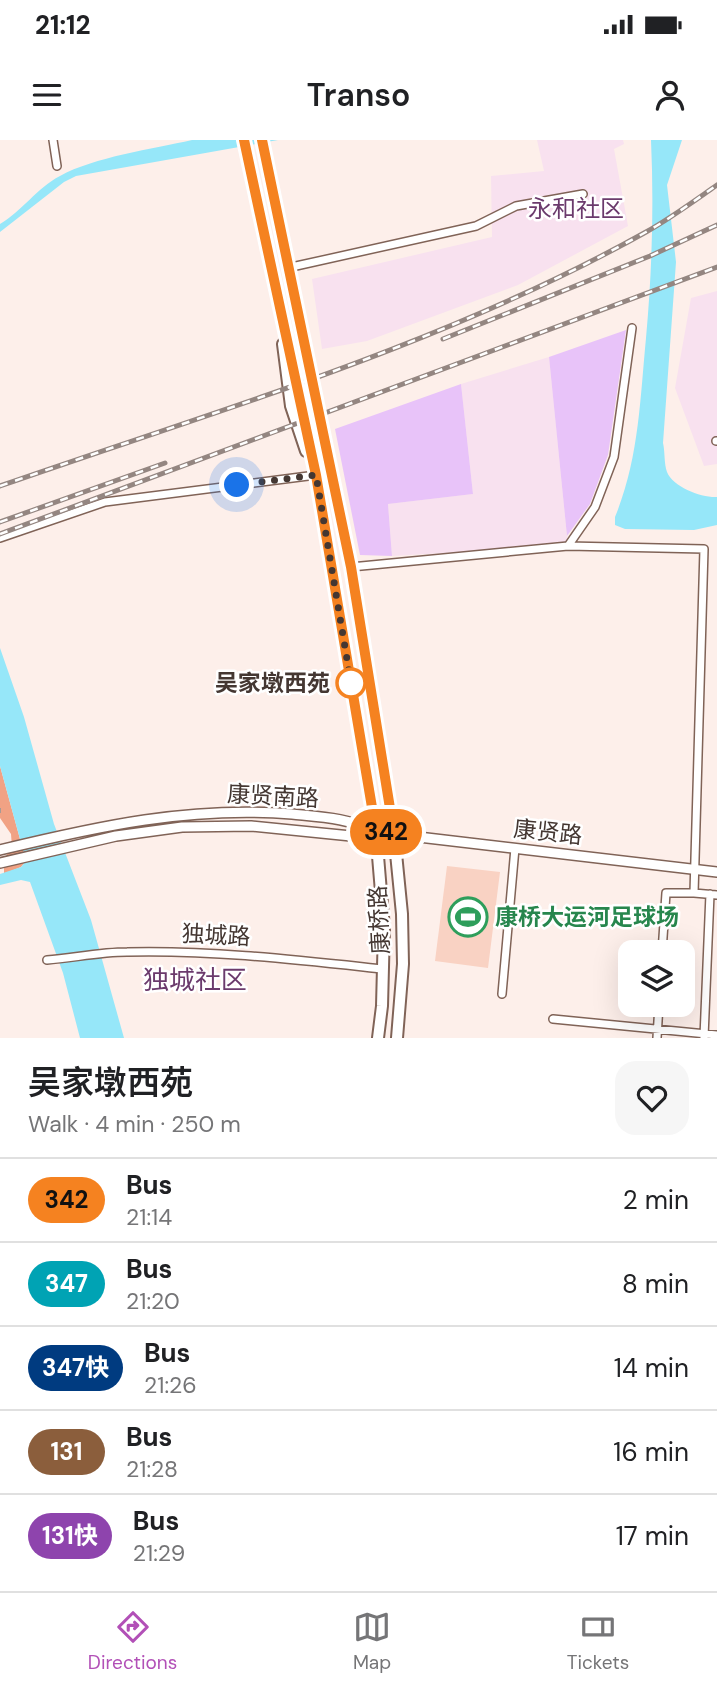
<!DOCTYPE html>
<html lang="en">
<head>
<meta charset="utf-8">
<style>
	:root { --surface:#fff; --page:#f6f6f6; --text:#202124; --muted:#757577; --line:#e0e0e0; --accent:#b250b7 }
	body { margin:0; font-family:"DM Sans","Noto Sans SC",sans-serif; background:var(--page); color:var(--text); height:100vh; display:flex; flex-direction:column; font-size:26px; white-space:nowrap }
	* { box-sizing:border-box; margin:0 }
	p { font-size:23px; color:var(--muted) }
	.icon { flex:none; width:38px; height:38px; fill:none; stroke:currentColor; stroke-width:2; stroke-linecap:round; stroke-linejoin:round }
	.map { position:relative; height:898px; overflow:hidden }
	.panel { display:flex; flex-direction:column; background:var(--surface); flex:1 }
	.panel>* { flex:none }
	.badge { padding:0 14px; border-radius:23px; font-size:24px; line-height:46px }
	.buttons { position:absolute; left:618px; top:800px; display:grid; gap:14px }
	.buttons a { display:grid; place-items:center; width:77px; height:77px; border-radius:14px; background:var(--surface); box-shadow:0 7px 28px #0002; font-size:35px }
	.you { position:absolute; width:35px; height:35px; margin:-18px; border:5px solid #fff; border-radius:50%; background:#1a73e8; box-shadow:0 0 0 10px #1a73e833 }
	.map>.badge { position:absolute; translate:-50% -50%; box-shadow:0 0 0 4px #fff }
	.round { display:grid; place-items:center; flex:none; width:74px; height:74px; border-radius:21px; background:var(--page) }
	.headline { display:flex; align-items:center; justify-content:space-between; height:119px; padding:0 28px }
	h1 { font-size:33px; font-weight:600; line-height:52px }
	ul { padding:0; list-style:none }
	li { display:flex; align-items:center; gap:21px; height:84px; padding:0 28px; border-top:2px solid var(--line) }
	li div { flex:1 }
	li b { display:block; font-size:26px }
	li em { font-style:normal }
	li .badge { min-width:77px; font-weight:700; text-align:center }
	.status { display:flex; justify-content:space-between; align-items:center; height:49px; padding:0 35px; background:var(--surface); direction:ltr }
	.status svg { height:19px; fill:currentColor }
	header { display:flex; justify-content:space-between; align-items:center; height:91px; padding:0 28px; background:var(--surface); font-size:32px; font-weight:600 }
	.tab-bar { display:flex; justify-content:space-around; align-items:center; height:98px; border-top:2px solid var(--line); background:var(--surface); font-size:19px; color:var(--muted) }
	.tab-bar a { display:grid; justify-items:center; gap:4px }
	.tab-bar .current { color:var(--accent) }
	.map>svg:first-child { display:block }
	.industrial { fill:#f8e1ef }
	.green { fill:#f9d2c3 }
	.forest { fill:#f1a284 }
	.water { fill:#96e7f9 }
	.building { fill:#e8c3f9 }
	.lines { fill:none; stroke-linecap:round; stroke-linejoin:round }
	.minor-casing { stroke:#806357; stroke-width:10 }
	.tertiary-casing { stroke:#806357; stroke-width:12 }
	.secondary-casing { stroke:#806357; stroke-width:14 }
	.path { stroke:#a79a95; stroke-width:2; stroke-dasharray:5 3.5; stroke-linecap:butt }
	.minor { stroke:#fff; stroke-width:7 }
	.tertiary { stroke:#fff; stroke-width:9 }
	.secondary { stroke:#fff; stroke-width:10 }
	.rail-casing { stroke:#948681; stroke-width:5 }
	.rail { stroke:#fff; stroke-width:2.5; stroke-dasharray:8; stroke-linecap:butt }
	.line-casing { stroke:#fff; stroke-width:16 }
	.line { stroke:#f58220; stroke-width:10 }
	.walk { stroke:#443732; stroke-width:7; stroke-dasharray:0 12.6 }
	.stop-dot { fill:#fff; stroke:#f58220; stroke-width:3.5 }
	.labels { text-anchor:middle; stroke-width:5; stroke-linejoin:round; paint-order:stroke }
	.stop-label { font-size:23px; font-weight:bold; fill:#443732; stroke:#fff; text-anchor:end }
	.street-label { font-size:23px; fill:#443732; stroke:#fff }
	.leisure-label { font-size:23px; font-weight:bold; fill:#27864d; stroke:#fff; text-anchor:start }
	.neighbourhood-label { font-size:24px; fill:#6b3a6c; stroke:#fff }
	.quarter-label { font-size:26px; fill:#6b3a6c; stroke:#fff }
</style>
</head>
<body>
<div class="status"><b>21:12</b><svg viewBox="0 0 49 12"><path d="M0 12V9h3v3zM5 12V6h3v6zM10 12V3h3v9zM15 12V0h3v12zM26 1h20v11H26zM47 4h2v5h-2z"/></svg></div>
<header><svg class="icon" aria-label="menu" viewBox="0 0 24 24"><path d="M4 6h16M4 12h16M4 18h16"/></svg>Transo<svg class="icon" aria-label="person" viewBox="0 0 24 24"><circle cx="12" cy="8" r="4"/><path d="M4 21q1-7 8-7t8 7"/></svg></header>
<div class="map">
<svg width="717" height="898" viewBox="0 0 717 898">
	<rect width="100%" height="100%" fill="#fdefea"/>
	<path class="industrial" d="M537 0H623L624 4 614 9 628 86 518 145 367 201 322 209 312 139 492 97 491 36 544 31Z
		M717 151V324L704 326 675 248 691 158Z
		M549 217 568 406 392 416 388 364 473 354 461 244Z"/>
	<path class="green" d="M447 726 500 732 488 828 435 821Z"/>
	<path class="forest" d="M0 626 26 721 21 727 4 734V719L12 707 11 694 0 678Z"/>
	<path class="water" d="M192 0H278L76 36 64 42 0 92V84C22 71 37 48 60 36 94 17 153 9 192 0Z
		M651 0H682L667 45 676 122 663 303C665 311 664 324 667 332 673 347 702 358 717 357V385L694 390 625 389 615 385V377C639 319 640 260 646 198 652 132 654 66 651 0Z
		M0 508 24 577 54 684 91 780 124 898H80L63 833 30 742 21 740 0 745V734L21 727 26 721 0 626Z"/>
	<path class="building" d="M626 190 608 315 590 364 567 396 549 217Z
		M461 244 473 354 388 364 392 416 360 415 335 289Z"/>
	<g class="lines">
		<g class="minor-casing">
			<path id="minor" d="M53 0 57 26
				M287 128 476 86 516 66 583 54
				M716 301H717
				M0 398 105 362 316 335
				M568 406 595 367 614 317 632 188
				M351 427 568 406 704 409 694 753H666L662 812
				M694 753 717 755
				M47 820C73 818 100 812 127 812 213 810 298 820 383 829
				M502 854 515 708
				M553 879 717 895
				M704 897 710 754
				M657 898 659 864"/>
		</g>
		<g class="tertiary-casing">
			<path id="tertiary" d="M0 710C99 686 190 666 292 674 322 677 349 678 376 692
				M0 723 116 696 182 687 251 686 351 696 376 692 717 732"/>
		</g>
		<g class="secondary-casing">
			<path id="secondary" d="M244 0 316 335 376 692 384 788 382 866 378 898
				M262 0 351 427 394 693 402 774 403 824 397 898
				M283 204 291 266 306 311"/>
		</g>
		<path class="path" d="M0 668V675"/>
		<use href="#minor" class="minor"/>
		<use href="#tertiary" class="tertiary"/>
		<use href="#secondary" class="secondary"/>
		<g class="rail-casing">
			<path id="rail" d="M443 199 650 116 717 85
				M0 346C218 270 444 205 646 92 671 78 694 61 717 45
				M0 382 165 323
				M0 394 717 127"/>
		</g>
		<use href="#rail" class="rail"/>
	</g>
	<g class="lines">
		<g class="line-casing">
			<path id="line" d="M244 0 316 335 376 691 394 693 351 427 262 0"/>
		</g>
		<use href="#line" class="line"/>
		<path class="walk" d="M237 345 316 335 351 543"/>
	</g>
	<defs>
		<g id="stadium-ring" transform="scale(2.0125)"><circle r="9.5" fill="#fff" stroke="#2e9e5b" stroke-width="1.5"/><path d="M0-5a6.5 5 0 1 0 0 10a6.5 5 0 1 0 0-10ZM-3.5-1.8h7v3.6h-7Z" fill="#2e9e5b"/></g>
	</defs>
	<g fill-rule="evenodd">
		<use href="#stadium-ring" x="468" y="777"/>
	</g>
	<circle class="stop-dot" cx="351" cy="543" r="14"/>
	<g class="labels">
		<g class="stop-label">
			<text x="330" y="551">吴家墩西苑</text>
		</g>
		<g class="street-label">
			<text transform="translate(273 656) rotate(3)" y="8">康贤南路</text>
			<text transform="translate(548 692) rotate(6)" y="8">康贤路</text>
			<text transform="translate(379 780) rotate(-93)" y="8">康桥路</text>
			<text transform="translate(216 795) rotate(3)" y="8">独城路</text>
		</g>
		<g class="leisure-label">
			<text x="495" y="785">康桥大运河足球场</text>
		</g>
		<g class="neighbourhood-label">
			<text x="576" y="77">永和社区</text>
		</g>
		<g class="quarter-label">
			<text x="195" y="849">独城社区</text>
		</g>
	</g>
</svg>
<div class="buttons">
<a><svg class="icon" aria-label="layers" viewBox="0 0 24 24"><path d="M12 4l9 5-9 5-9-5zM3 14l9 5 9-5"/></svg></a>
</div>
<div class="you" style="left:237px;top:345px"></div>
<b class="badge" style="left:386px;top:692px;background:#f58220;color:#111">342</b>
</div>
<section class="panel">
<div class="headline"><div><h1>吴家墩西苑</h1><p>Walk · 4 min · 250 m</p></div><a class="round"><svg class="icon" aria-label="heart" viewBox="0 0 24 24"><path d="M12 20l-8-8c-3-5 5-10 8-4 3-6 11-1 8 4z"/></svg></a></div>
<ul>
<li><span class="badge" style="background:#f58220;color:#111">342</span><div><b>Bus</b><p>21:14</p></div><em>2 min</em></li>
<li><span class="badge" style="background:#00a3b4;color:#fff">347</span><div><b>Bus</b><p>21:20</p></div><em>8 min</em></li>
<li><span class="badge" style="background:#003b80;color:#fff">347快</span><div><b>Bus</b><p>21:26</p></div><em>14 min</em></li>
<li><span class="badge" style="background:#8b5e3c;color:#fff">131</span><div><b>Bus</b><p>21:28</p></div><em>16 min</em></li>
<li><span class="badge" style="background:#8e44ad;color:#fff">131快</span><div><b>Bus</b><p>21:29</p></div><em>17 min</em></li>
</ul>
</section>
<nav class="tab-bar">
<a class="current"><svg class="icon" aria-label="directions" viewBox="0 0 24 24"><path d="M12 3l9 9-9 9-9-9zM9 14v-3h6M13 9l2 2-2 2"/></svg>Directions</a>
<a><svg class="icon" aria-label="map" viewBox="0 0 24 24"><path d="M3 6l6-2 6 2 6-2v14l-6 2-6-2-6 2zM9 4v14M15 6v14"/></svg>Map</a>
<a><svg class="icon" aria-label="tickets" viewBox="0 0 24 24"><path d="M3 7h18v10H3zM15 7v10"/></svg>Tickets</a>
</nav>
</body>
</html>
